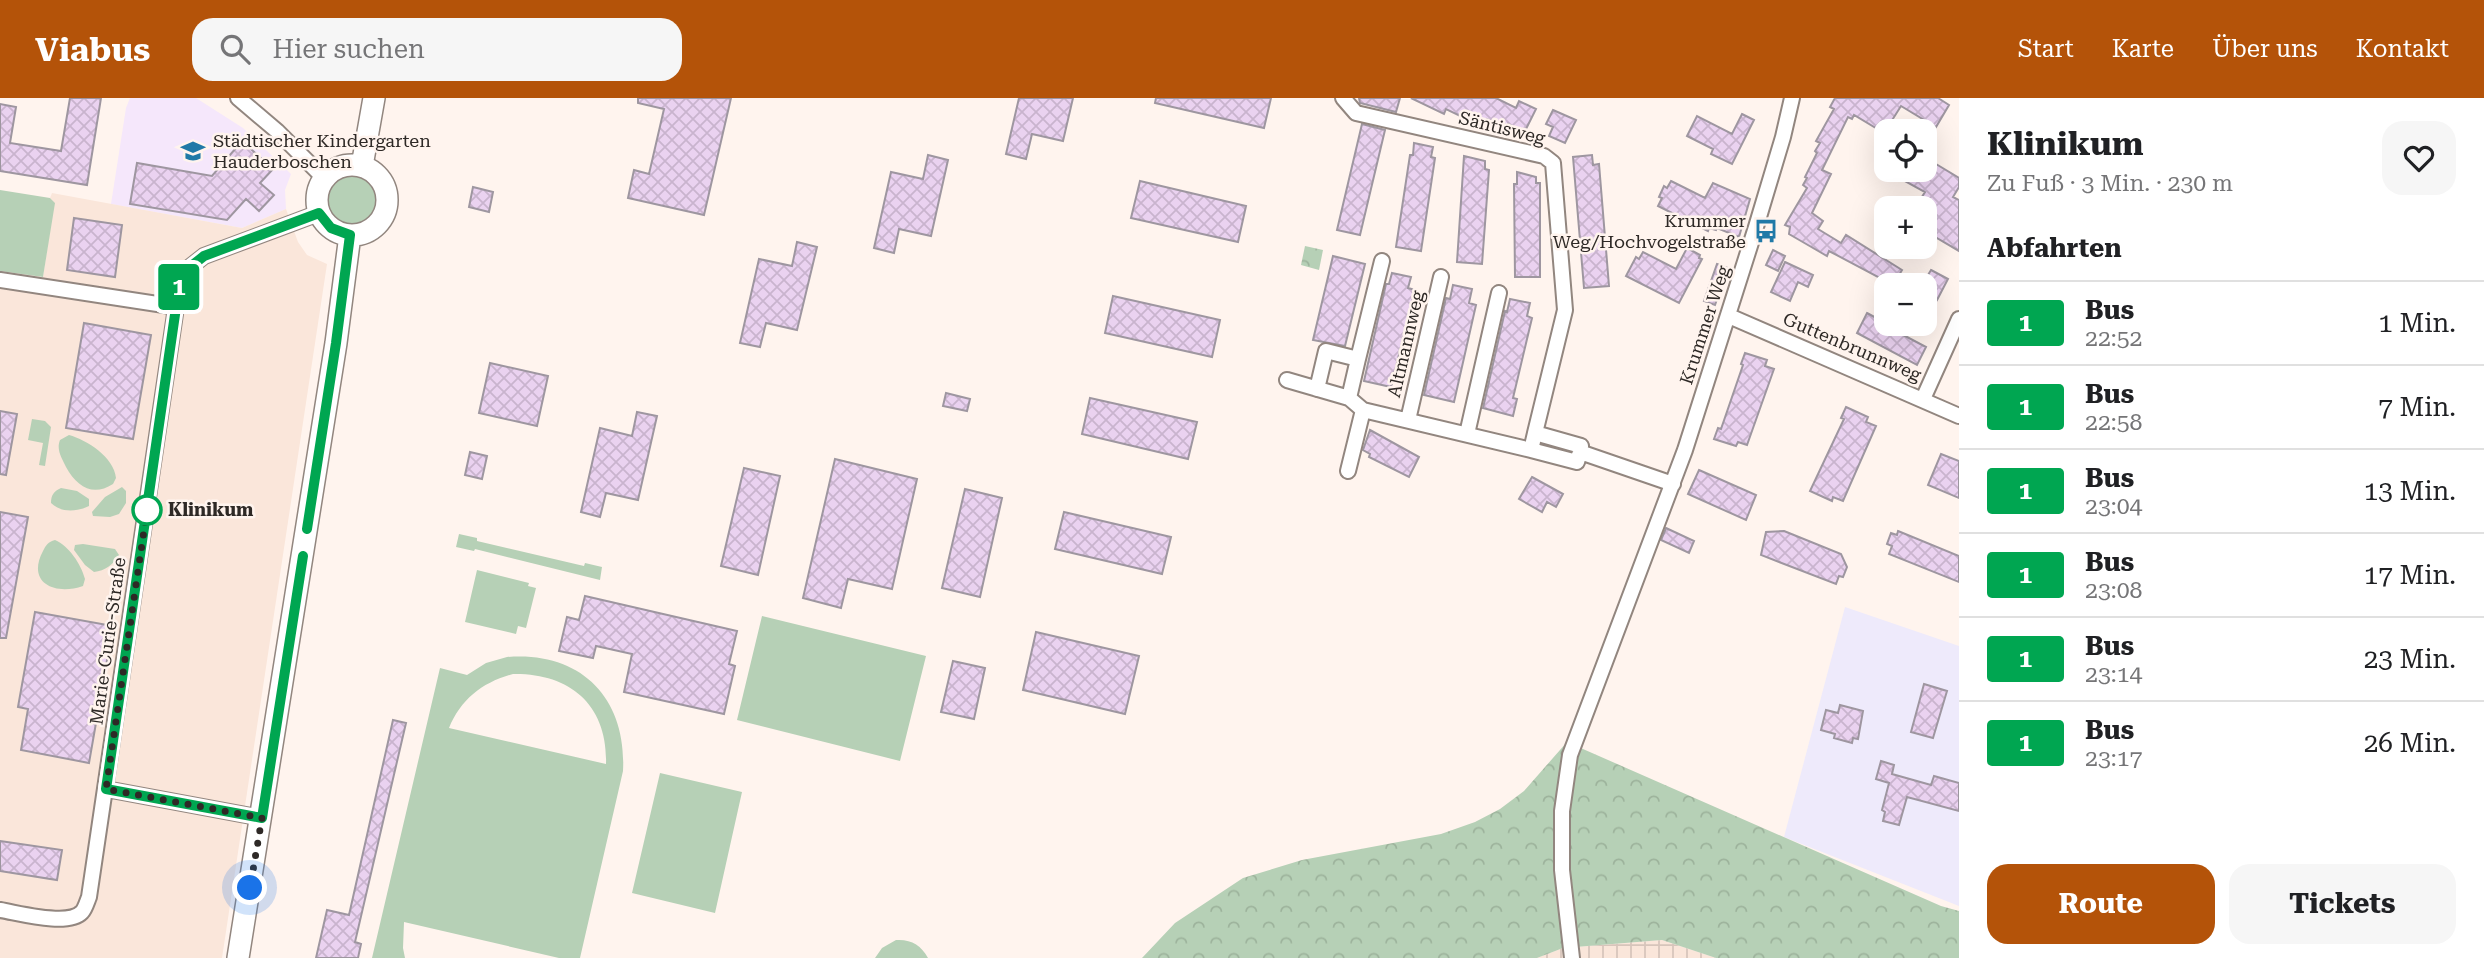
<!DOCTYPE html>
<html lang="de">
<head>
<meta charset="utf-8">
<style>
	:root { --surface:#fff; --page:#f6f6f6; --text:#202124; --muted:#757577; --line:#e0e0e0; --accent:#b45309 }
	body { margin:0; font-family:"Roboto Serif",serif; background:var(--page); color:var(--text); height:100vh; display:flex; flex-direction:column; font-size:26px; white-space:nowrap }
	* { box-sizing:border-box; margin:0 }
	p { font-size:23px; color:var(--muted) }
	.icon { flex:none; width:38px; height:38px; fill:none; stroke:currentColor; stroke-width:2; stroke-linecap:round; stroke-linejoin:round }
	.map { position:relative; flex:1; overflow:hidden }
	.panel { display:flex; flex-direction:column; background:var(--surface); width:525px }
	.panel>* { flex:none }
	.badge { padding:0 14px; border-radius:5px; font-size:24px; line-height:46px }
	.controls { position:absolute; left:1874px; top:21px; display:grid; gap:14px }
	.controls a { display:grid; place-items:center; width:63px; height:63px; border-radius:14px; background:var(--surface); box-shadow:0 7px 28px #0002; font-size:35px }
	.you { position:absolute; width:35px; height:35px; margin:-18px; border:5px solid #fff; border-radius:50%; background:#1a73e8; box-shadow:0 0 0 10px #1a73e833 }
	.map>.badge { position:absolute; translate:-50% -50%; box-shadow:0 0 0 4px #fff }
	h2 { padding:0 28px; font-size:26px; line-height:63px }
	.round { display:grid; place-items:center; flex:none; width:74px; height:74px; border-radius:21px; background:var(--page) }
	.headline { display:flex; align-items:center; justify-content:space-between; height:119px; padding:0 28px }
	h1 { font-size:33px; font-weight:700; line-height:52px }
	.primary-button { display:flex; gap:14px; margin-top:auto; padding:14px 28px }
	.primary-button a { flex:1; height:80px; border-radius:21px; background:var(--accent); color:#fff; font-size:28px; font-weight:700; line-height:80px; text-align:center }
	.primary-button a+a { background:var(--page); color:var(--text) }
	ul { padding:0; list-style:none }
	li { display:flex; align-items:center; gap:21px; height:84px; padding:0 28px; border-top:2px solid var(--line) }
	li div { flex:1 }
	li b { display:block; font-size:26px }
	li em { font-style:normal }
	li .badge { min-width:77px; font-weight:700; text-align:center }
	header { display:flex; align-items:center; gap:42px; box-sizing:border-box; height:98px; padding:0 35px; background:var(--accent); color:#fff }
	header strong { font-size:33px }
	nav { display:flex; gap:38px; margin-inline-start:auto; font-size:24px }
	.search { width:490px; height:63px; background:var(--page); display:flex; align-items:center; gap:18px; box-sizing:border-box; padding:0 24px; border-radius:21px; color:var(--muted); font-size:26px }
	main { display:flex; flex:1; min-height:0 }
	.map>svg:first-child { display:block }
	.commercial { fill:#eeeafb }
	.industrial { fill:url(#industrial-grid) }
	.education { fill:#f5e7fb }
	.built { fill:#fae6da }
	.grass { fill:#b6d0b6; fill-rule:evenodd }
	.forest { fill:url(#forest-crowns) }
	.building { fill:url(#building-cross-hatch); stroke:#9e96a0; stroke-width:2 }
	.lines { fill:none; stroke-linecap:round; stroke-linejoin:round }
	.street-casing { stroke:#92867f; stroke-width:18 }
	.secondary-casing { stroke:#92867f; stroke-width:24 }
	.street { stroke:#fff; stroke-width:14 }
	.secondary { stroke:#fff; stroke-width:21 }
	.line-casing { stroke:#fff; stroke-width:16 }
	.line { stroke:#00a651; stroke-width:10 }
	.walk { stroke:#2e2926; stroke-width:7; stroke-dasharray:0 12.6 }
	.stop-dot { fill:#fff; stroke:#00a651; stroke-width:3.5 }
	.labels { text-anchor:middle; stroke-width:5; stroke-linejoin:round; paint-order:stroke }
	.street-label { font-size:18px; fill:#2e2926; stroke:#fff4ee }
	.poi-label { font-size:18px; fill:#2e2926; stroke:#fff4ee; text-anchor:start }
	.stop-label { font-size:18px; font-weight:bold; fill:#2e2926; stroke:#fff4ee; text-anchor:start }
</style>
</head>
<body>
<header>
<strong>Viabus</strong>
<div class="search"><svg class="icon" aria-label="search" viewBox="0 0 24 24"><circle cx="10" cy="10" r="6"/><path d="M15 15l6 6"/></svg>Hier suchen</div>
<nav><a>Start</a><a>Karte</a><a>Über uns</a><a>Kontakt</a></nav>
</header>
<main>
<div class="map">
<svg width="1959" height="860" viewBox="0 0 1959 860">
	<defs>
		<pattern id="industrial-grid" width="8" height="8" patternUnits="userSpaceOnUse" patternTransform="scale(1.75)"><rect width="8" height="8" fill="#fae6da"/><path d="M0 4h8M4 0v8" fill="none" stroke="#d7c5bb"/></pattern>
		<pattern id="forest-crowns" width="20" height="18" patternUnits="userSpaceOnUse" patternTransform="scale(1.75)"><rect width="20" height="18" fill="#b6d0b6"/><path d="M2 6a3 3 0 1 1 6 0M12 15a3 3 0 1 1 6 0" fill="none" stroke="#9db39c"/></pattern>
		<pattern id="building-cross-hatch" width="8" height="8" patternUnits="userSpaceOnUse" patternTransform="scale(1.75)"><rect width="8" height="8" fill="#ead2f0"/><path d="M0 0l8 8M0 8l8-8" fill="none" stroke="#c9b4ce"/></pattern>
	</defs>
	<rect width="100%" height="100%" fill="#fff4ee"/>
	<path class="commercial" d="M1845 509 1959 548V808L1784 739Z"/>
	<path class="industrial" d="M1662 842 1716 860H1537L1563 850Z"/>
	<path class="education" d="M130 0H196L243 30 291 76 285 92 286 111 242 130 111 106 126 10Z"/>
	<path class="built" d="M52 95 242 130 286 111 298 144 307 157 327 166 222 860H0V173L43 179 54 105 50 100Z"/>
	<path class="grass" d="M327 101a26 26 0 1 1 52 0a26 26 0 1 1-52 0Z
		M0 92 50 100 55 105 43 179 0 173Z
		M32 321 45 323 51 329 45 368 39 367 43 345 28 342Z
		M69 337C87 342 114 359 116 380L113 386C93 399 77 389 66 369 62 360 56 352 60 342Z
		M122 389 126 393V405L119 416 110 419 93 418 92 414 105 399Z
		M61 390 77 393 89 401V408C77 414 61 415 51 405 51 397 54 393 61 390Z
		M459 436 477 440V443L584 468 585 465 602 469 600 482 475 451 474 453 456 449Z
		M55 442C69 448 81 466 85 481L83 488C55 498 26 485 43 453 46 447 48 444 55 442Z
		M83 446 115 451 119 457C114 466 105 473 94 474L85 467 74 452 75 447Z
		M477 472 529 485 528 488 536 490 526 530 518 528 516 536 465 524Z
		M762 518 926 558 900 663 737 622Z
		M507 559C581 553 627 600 623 673L580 860H559L404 824 403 850 405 860H372L440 570 467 577 486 565ZM513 576C570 575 608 607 606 666L449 630C461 601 483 584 513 576Z
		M660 675 742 694 715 815 632 795Z
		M896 842C911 841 921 847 928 860H875L882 850Z"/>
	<path class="forest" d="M1305 148 1323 152 1319 172 1301 167Z
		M1567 644 1941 808 1959 813V860H1716L1662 842 1563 850 1537 860H1142L1175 825 1243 780 1302 762 1441 736 1475 724 1500 711 1524 693Z"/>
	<path class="building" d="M70 0H101L87 87 0 73V6L16 9 10 45 61 53Z
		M638 0H731L704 117 628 100 634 72 649 76 664 11 638 5Z
		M1019 0H1073L1063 43 1032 36 1026 61 1006 56Z
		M1156 0H1271L1264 30 1155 5Z
		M1359 0H1400L1396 14 1360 5Z
		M1411 0H1496L1516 10 1519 3 1536 11 1524 35 1508 26 1506 30 1487 21 1483 29 1446 11 1444 16Z
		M1835 0H1938L1949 7 1936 29 1901 8 1884 35 1854 17 1852 21 1848 19 1822 72 1831 76 1812 115 1823 123 1818 131 1841 145 1846 137 1902 172 1893 187 1829 153 1827 158 1801 143 1789 136 1790 129 1785 127 1807 90 1803 87 1807 80 1805 79 1817 55 1815 53 1820 45 1816 43 1834 11 1830 9Z
		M1553 12 1576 22 1565 45 1549 38 1553 29 1546 26Z
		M1742 16 1754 22 1732 66 1711 56 1713 51 1687 38 1697 18 1732 36Z
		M1362 26 1385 32 1360 137 1337 132Z
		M242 43 273 71 260 85 274 97 259 113 246 101 227 122 130 106 137 65 212 78Z
		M1414 45 1433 49 1431 59 1435 60 1421 153 1396 149 1410 57H1413Z
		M928 57 948 62 931 138 899 131 894 155 874 150 891 74 923 81Z
		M1592 57 1593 67 1599 66 1609 188 1584 190 1573 59Z
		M1464 58 1485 63V71L1489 72 1482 166 1457 164Z
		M1936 66 1959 80V89L1953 99 1959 102V153L1925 133V110H1915L1925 94 1885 72H1932Z
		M1517 74 1536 79V85H1540V179H1515L1514 86H1517Z
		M1140 83 1246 108 1238 144 1131 120Z
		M1671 83 1705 100 1713 85 1750 101 1739 139 1717 130 1716 132 1709 130 1708 133 1658 108 1662 100 1659 99 1664 88 1667 90Z
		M473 89 493 94 489 114 469 109Z
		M74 120 122 127 115 179 67 172Z
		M797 144 817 149 797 232 766 225 760 249 740 245 759 161 792 168Z
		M1687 150 1700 157 1699 160 1702 161 1679 205 1626 178 1636 159 1639 161 1643 154 1676 171Z
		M1773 152 1785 158 1778 173 1766 167Z
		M1333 158 1365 166 1345 248 1313 242Z
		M1785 164 1813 177 1808 189 1798 184 1790 203 1771 194Z
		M1717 166 1728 170 1715 207 1704 203Z
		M1931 172 1948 181 1937 202 1925 195V182Z
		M1392 175 1411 179 1408 190 1415 192 1391 289 1364 283 1386 186H1389Z
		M1453 187 1472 191 1469 205 1476 207 1454 304 1424 297 1446 200 1450 201Z
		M1113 198 1220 222 1212 259 1105 235Z
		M1510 201 1530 205 1527 218 1532 220 1513 300 1517 301 1513 318 1483 310 1505 213 1507 214Z
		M1867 215 1891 228 1890 230 1926 249 1917 267 1857 235Z
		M84 225 151 237 133 341 66 330Z
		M1745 255 1767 262 1765 268 1774 271 1747 347 1738 344 1736 348 1714 341 1718 330 1721 331 1743 267 1741 266Z
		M490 265 548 278 537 328 479 315Z
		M946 295 970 301 967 313 943 308Z
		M1090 300 1197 324 1188 361 1082 336Z
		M1846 309 1868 319 1866 324 1876 328 1843 403 1833 399 1832 403 1810 393 1844 321 1841 320Z
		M0 313 17 316 6 377 0 376Z
		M637 314 657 318 638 402 606 395 600 419 581 414 600 330 632 338Z
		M1370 332 1419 359 1409 379 1369 359 1370 356 1363 352Z
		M470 354 487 358 482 381 465 377Z
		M1941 356 1959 363V400L1928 387Z
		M835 361 917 381 892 491 848 481 841 510 803 500Z
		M744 370 780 378 758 477 721 468Z
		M1699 372 1756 397 1746 422 1688 396Z
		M1532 379 1563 396 1556 409 1547 404 1542 414 1519 401Z
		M965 391 1002 400 980 499 942 490Z
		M0 414 28 419 6 540H0Z
		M1064 414 1171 439 1162 476 1055 451Z
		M1666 430 1694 443 1689 455 1661 442Z
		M1784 433 1841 456 1847 469 1843 479 1839 478 1836 486 1761 457 1766 434Z
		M1898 433 1959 458V484L1889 456 1892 448 1887 446 1891 435 1897 437Z
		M585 498 737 533 729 566 735 568 724 616 624 594 632 556 596 548 593 560 559 553 567 519 579 522Z
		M35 514 113 528 89 665 21 652 28 611 18 609Z
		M1036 534 1139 558 1125 616 1023 592Z
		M953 563 985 570 974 621 941 614Z
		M1924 586 1947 593 1933 640 1911 634Z
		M1840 607 1863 613 1858 641 1853 640 1852 645 1834 640 1835 636 1821 632 1826 612 1838 615Z
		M393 622 406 625 355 844 361 846 358 860H316L327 812 349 817Z
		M1881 663 1894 667 1892 676 1931 687 1934 678 1959 685V713L1907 699 1899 727 1883 723 1885 714 1882 712 1889 685 1876 681Z
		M0 743 62 752 57 782 0 773Z"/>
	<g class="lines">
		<g class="street-casing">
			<path id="street" d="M238 0 277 33 324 80
				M1343 0 1356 15 1544 58 1553 65 1565 212 1535 335
				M0 182 177 209
				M1729 218 1959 318
				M1358 261 1382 163
				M1287 282 1349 300 1363 312 1531 352 1535 335 1581 348 1580 354 1673 386
				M1317 291 1326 253 1358 261 1349 300
				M1923 301 1959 221
				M1408 322 1441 179
				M1467 336 1499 195
				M1531 352 1577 364 1580 354
				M1348 373 1363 312
				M106 691 262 720
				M0 812C19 815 68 829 82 814 85 811 87 804 89 799L179 189 185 173 204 158 319 115
				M1572 860 1562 772V713L1570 657 1685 352 1756 129 1783 39 1792 0"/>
		</g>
		<g class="secondary-casing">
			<path id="secondary" d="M317 102a35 35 0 1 1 70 0a35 35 0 1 1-70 0Z
				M362 68 374 0
				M238 860 336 245 350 137"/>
		</g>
		<use href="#street" class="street"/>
		<use href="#secondary" class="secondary"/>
	</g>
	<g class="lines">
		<g class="line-casing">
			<path id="line" d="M303 458 262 720 106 691 179 189 185 173 204 158 319 115 331 130 350 137 336 245 307 431"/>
		</g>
		<use href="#line" class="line"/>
		<path class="walk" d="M147 412 106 691 262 720 250 790"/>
	</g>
	<defs>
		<g id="school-bare" transform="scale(1.89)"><path d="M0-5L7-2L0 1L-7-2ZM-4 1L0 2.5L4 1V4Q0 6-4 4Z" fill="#2079a7" stroke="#fff4ee" stroke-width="2.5" paint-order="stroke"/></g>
		<g id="bus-bare" transform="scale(1.89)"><path d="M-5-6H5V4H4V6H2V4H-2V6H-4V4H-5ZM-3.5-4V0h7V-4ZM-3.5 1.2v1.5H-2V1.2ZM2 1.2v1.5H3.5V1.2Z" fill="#2079a7" stroke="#fff4ee" stroke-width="2.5" paint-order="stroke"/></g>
	</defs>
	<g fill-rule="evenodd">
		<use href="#school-bare" x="193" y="53"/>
		<use href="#bus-bare" x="1766" y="133"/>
	</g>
	<circle class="stop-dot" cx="147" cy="412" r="14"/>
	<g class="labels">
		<g class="street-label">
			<text transform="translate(1502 30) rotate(14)" y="6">Säntisweg</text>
			<text transform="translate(1705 227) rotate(-72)" y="6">Krummer Weg</text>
			<text transform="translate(1406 246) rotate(-77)" y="6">Altmannweg</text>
			<text transform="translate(1852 249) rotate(23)" y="6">Guttenbrunnweg</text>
			<text transform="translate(108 543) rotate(-82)" y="6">Marie-Curie-Straße</text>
		</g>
		<g class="poi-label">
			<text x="213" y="49">Städtischer Kindergarten<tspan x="213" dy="21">Hauderboschen</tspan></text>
			<text x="1746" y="129" text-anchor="end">Krummer<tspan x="1746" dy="21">Weg/Hochvogelstraße</tspan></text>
		</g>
		<g class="stop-label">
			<text x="168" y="418">Klinikum</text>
		</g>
	</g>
</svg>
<div class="controls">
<a><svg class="icon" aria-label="locate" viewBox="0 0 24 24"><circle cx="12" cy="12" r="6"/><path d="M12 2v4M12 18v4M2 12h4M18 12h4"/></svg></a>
<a>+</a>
<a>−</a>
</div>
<div class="you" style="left:250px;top:790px"></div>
<b class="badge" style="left:179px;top:189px;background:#00a651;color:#fff">1</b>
</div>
<section class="panel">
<div class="headline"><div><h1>Klinikum</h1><p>Zu Fuß · 3 Min. · 230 m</p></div><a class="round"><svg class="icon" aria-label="heart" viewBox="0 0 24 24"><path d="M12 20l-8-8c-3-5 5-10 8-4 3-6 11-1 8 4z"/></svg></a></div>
<h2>Abfahrten</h2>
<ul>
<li><span class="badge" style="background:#00a651;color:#fff">1</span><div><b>Bus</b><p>22:52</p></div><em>1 Min.</em></li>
<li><span class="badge" style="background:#00a651;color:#fff">1</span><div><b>Bus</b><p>22:58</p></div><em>7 Min.</em></li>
<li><span class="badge" style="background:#00a651;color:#fff">1</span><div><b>Bus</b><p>23:04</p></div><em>13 Min.</em></li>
<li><span class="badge" style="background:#00a651;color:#fff">1</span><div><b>Bus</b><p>23:08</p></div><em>17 Min.</em></li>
<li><span class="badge" style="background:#00a651;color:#fff">1</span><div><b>Bus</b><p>23:14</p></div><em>23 Min.</em></li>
<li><span class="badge" style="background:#00a651;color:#fff">1</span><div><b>Bus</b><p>23:17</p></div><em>26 Min.</em></li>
</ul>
<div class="primary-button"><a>Route</a><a>Tickets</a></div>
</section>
</main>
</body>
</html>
